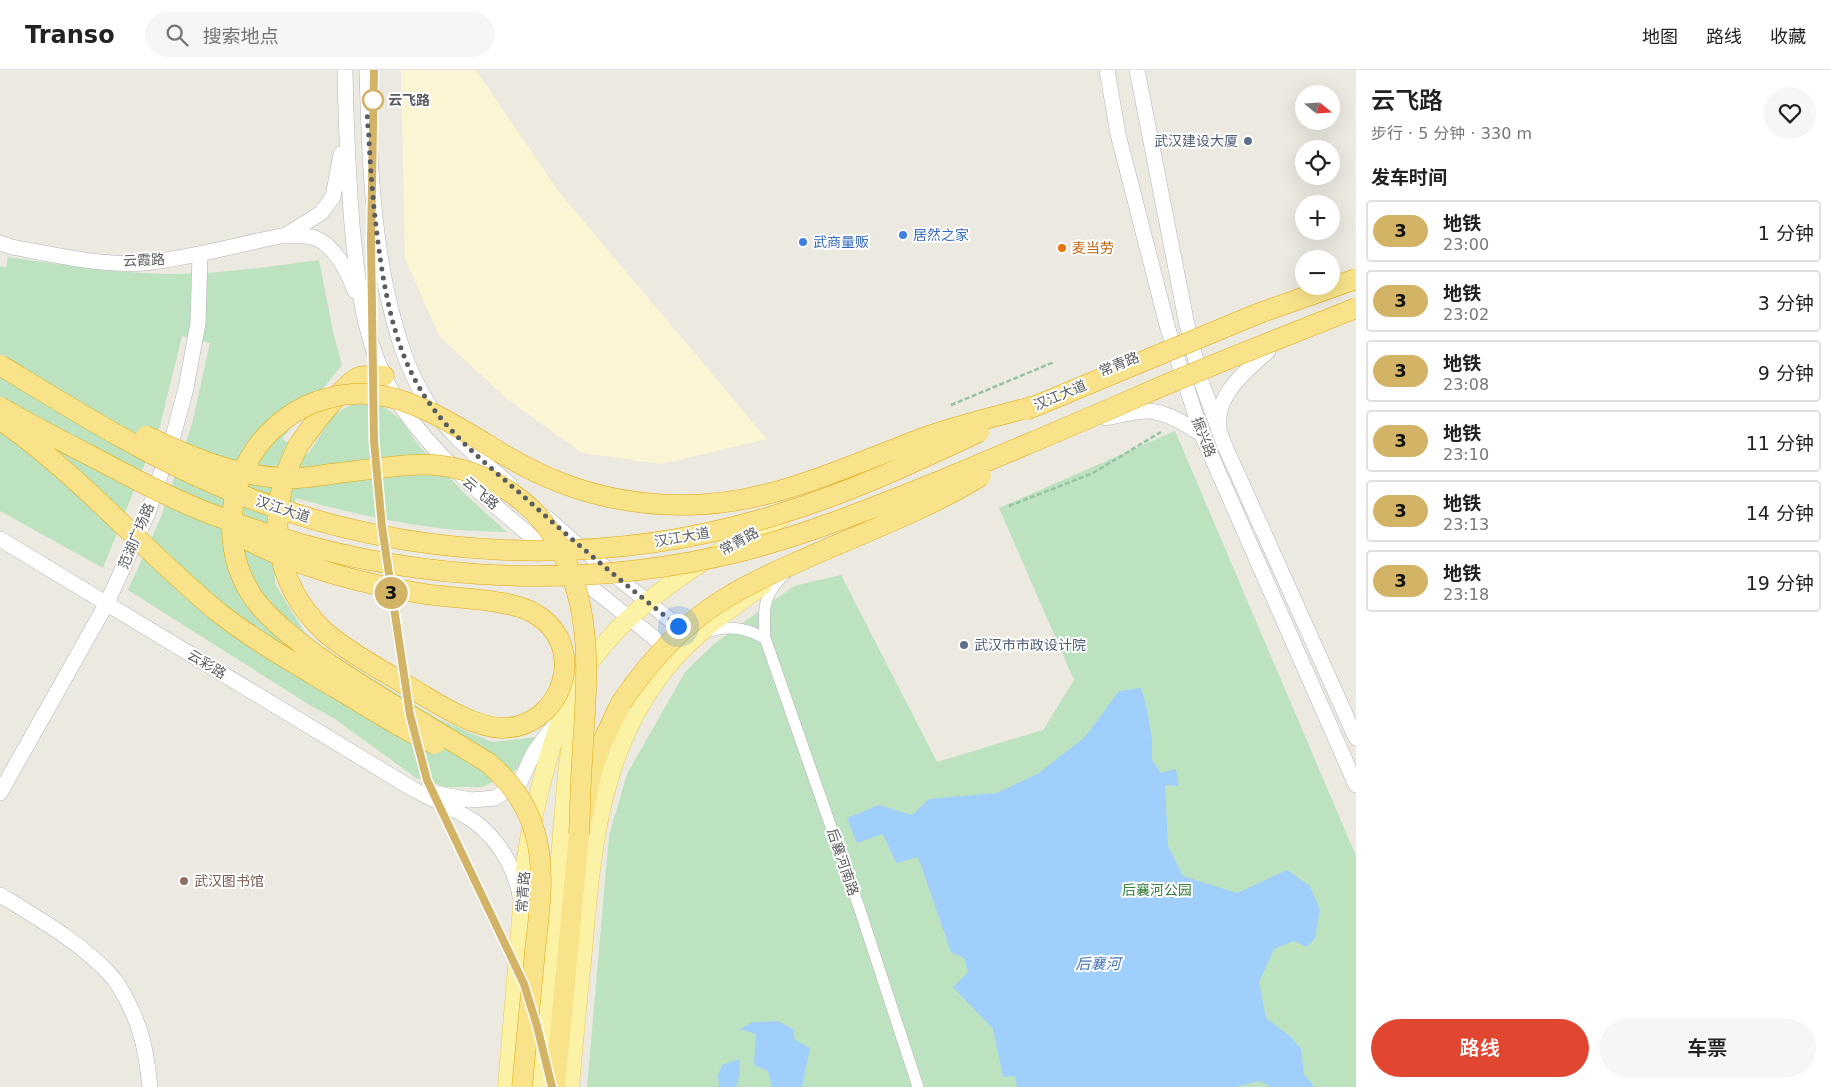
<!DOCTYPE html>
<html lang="zh">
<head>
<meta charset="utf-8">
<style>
	:root { --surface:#fff; --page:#f6f6f6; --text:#222; --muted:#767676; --line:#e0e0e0; --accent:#e14730 }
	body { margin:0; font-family:"DejaVu Sans","Noto Sans SC",sans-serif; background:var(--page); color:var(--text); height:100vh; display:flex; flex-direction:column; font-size:19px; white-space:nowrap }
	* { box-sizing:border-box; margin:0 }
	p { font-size:16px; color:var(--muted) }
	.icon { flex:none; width:28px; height:28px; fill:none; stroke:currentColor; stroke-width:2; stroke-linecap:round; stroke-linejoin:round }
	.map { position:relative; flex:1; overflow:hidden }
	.details { display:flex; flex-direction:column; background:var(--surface); width:475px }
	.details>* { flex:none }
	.badge { padding:0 10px; border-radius:16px; font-size:18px; line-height:32px }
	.needle { width:32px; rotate:108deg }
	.fabs { position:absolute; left:1295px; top:15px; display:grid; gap:10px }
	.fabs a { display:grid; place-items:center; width:45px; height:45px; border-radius:50%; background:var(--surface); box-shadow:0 5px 20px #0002; font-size:25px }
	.you { position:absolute; width:25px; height:25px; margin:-12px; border:4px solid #fff; border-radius:50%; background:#1a73e8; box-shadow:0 0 0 8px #1a73e833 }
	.map>.badge { position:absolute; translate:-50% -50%; box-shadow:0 0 0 2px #fff }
	h2 { padding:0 15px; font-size:19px; line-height:45px }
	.round { display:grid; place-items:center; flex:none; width:52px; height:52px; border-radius:26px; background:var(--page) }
	.summary { display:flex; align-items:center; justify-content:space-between; height:85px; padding:0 15px }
	h1 { font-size:24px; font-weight:600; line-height:38px }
	.cta { display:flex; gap:10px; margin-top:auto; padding:10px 15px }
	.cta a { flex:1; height:58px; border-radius:30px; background:var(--accent); color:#fff; font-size:20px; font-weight:600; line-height:58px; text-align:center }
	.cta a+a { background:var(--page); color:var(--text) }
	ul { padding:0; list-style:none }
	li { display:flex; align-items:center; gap:15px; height:62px; margin:0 10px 8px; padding:0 5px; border:2px solid var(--line); border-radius:5px }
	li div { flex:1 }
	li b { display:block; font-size:19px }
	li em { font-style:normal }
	li .badge { min-width:55px; font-weight:700; text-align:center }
	header { display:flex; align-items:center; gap:30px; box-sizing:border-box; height:70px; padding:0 25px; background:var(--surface); border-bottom:1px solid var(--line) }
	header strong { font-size:24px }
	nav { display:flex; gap:28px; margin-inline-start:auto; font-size:18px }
	.search { width:350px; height:45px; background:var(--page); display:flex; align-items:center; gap:12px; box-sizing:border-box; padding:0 18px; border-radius:28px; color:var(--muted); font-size:19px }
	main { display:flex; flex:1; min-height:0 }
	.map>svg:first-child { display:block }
	.commercial { fill:#fcf5d4 }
	.green { fill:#bde2bf }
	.water { fill:#a0cffb }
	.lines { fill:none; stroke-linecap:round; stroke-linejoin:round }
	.street-casing { stroke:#b1b3b7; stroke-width:12 }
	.secondary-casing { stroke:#b2b4ba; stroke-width:16 }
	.primary-casing { stroke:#ebc959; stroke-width:19 }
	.highway-casing { stroke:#e1a90a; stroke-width:21 }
	.path { stroke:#96c3a5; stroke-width:2.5; stroke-dasharray:5 2.5; stroke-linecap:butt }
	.street { stroke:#fff; stroke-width:11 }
	.secondary { stroke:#fff; stroke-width:15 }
	.primary { stroke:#fbf2a5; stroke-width:18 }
	.highway { stroke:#f8e28a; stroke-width:20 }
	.highway-bridge-casing { stroke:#e1a90a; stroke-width:21; stroke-linecap:butt }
	.highway-bridge { stroke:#f8e28a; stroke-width:20 }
	.line-casing { stroke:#fff; stroke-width:11 }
	.line { stroke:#d3b466; stroke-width:8 }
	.walk { stroke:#595c60; stroke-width:5; stroke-dasharray:0 9 }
	.stop-dot { fill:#fff; stroke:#d3b466; stroke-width:2.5 }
	.service-dot { fill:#5c6f8a; stroke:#fff; stroke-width:2 }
	.shop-dot { fill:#3f7fe0; stroke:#fff; stroke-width:2 }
	.food-dot { fill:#e8710a; stroke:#fff; stroke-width:2 }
	.education-dot { fill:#8d6e63; stroke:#fff; stroke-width:2 }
	.labels { text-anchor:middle; stroke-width:4; stroke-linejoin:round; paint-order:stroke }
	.stop-label { font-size:14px; font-weight:bold; fill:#595c60; stroke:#fff; text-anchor:start }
	.service-label { font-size:14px; fill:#4e5e75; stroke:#fff; text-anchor:end }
	.shop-label { font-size:14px; fill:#366cbe; stroke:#fff; text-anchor:start }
	.food-label { font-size:14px; fill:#c56008; stroke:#fff; text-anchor:start }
	.street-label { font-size:14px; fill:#595c60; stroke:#fff }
	.education-label { font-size:14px; fill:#785e54; stroke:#fff; text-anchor:start }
	.park-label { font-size:14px; fill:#37813e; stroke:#fff }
	.water-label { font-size:15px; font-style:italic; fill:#4274b3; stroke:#fff }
</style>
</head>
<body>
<header>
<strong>Transo</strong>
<div class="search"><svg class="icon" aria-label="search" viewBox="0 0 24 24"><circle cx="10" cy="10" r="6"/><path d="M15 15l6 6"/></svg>搜索地点</div>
<nav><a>地图</a><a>路线</a><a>收藏</a></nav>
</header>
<main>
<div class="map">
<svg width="1356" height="1017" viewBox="0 0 1356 1017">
	<rect width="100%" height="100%" fill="#ebe9e0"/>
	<path class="commercial" d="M401 0H476L559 122 767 369 661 394 582 383 506 328 439 266 405 189Z"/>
	<path class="green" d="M8 187C60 195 111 202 163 204 215 205 267 197 319 190L334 266 342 295 282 369 308 384 334 344 353 334 383 336 401 350 419 376 468 427 507 462C486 461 466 461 446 459 395 453 345 442 296 428L275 492V514L305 563 331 583 438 649 492 672 537 667 516 700 483 717H445L416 708 335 649 308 634 128 520 161 447 192 354 210 273 182 266 160 356 103 498 0 441V196L6 198Z
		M1175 361 1356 786V1017H587L609 766 627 704 685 602 714 574 794 516 841 505 937 692 1043 660 1074 610 999 438Z"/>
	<path class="water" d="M1141 618 1147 639 1152 670V690L1161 703 1176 699 1179 716 1165 715 1168 776 1183 806 1237 823 1287 800 1310 816 1320 840 1315 868 1307 877 1294 871 1274 879 1259 912 1266 948 1291 967 1301 979 1304 1004 1314 1017H1272L1259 1011 1235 1017H1017L1015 1006 1003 1007 993 959 953 917 968 902 964 888 951 882 918 787 896 793 883 764 857 773 847 748 879 735 912 745 929 729 997 723 1039 703 1085 667 1119 621Z
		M778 951 793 959 795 970 810 978 802 1017H772L768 1001 754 995 756 964 740 959 753 952Z
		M739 989 740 1003 736 1017H719L718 1005 722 995Z"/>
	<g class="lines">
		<g class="street-casing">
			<path id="street" d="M786 503C763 524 763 538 765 568L859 837 918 1017
				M705 563C726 554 745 558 765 568"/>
		</g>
		<g class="secondary-casing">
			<path id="secondary" d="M345 0C346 52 348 103 352 155 358 219 365 286 403 339 442 395 498 437 549 482
				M367 0C369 73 371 146 386 218 395 259 406 300 429 335 451 366 482 390 510 415
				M1107 0 1118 64 1168 259 1202 365 1356 715
				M1137 0 1186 250 1200 308 1224 374 1356 668
				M341 84 333 127 321 143 286 165C295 166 307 165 315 168 335 176 348 202 355 221
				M0 173 12 177C55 185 100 196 144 193 192 188 239 174 286 165
				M1106 348C1119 346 1136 340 1149 341 1167 343 1188 355 1202 365
				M1219 355C1216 324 1247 300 1268 281
				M546 447 581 478 690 566
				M0 469 413 719C433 730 456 739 475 752 498 769 515 798 520 826
				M572 502 673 583
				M427 722 471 730 495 728 521 710 534 682 557 652
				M0 723 107 533 148 443 174 363 186 318 198 253 200 185
				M0 825C38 848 85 875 114 909 118 914 121 920 124 925 142 957 146 981 150 1017"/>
		</g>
		<g class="primary-casing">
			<path id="primary" d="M507 1017 526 789C531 755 538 723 548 689 557 657 567 626 586 598 630 533 711 483 780 449
				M541 1017 567 703 578 626
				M570 1017C574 968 579 919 584 870 592 775 602 677 665 599 691 566 727 541 762 516"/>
		</g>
		<g class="highway-casing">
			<path id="highway" d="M298 376C308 362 345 311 360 307 367 305 376 306 384 306
				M555 1017 579 764 592 701 601 675 621 633"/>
		</g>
		<path class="path" d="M951 335 1054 292
			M1009 436 1093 403 1161 362"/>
		<use href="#street" class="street"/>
		<use href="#secondary" class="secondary"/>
		<use href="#primary" class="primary"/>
		<use href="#highway" class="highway"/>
		<g class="highway-bridge-casing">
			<path id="highway-bridge" d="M0 295C74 340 148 387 229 420 401 491 598 500 776 445 846 424 913 393 979 362
				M0 337C31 355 63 372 95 388 136 410 176 431 219 447 383 510 567 524 738 482 806 465 870 439 935 413 1002 385 1069 357 1135 328 1207 296 1282 268 1356 238
				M1026 340 1257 244 1356 209
				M2 351C81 406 144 481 218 542 255 571 296 594 336 618 369 637 401 659 435 674
				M146 366C191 387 236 407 286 408 301 409 316 406 331 404 357 401 384 397 410 395 445 392 481 402 510 422 534 438 551 459 563 484 598 557 584 633 581 711 580 728 580 746 579 764
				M237 464C295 497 359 513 425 524 456 529 511 528 537 545 589 578 562 658 502 658 471 657 432 630 406 615 379 598 349 583 325 562 271 512 265 439 298 376
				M621 633C648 593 680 557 721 531 744 516 770 504 795 493 857 465 922 442 981 406
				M522 1017C526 972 531 926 535 881 539 843 546 800 535 763 527 734 510 711 487 692 430 657 372 624 317 586 295 569 272 552 255 530 240 509 232 483 232 457 231 420 246 384 273 359 289 344 308 333 329 328 387 312 436 344 485 373 508 388 533 402 559 412 599 428 642 435 685 435 768 435 844 398 920 369 958 355 999 346 1038 335"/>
		</g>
		<use href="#highway-bridge" class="highway-bridge"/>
	</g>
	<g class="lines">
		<g class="line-casing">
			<path id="line" d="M374 0 371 172 374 371 382 457 410 645 427 710 524 914 537 956 552 1017"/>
		</g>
		<use href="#line" class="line"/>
		<path class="walk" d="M373 30C371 33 369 37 368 40 366 49 369 61 369 70 370 93 372 115 374 138 380 193 388 257 413 306 438 356 481 389 522 425 572 470 624 514 678 556"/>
	</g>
	<circle class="stop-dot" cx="373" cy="30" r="10"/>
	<g class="service-dot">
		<circle cx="1248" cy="71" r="5"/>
		<circle cx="964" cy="575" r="5"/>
	</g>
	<g class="shop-dot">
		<circle cx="903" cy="165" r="5"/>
		<circle cx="803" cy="172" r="5"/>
	</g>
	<circle class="food-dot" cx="1062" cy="178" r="5"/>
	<circle class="education-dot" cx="184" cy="811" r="5"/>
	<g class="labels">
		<g class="stop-label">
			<text x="388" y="35">云飞路</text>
		</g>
		<g class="service-label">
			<text x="1238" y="76">武汉建设大厦</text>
			<text x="974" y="580" text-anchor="start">武汉市市政设计院</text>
		</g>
		<g class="shop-label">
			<text x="913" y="170">居然之家</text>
			<text x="813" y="177">武商量贩</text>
		</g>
		<g class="food-label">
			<text x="1072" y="183">麦当劳</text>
		</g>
		<g class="street-label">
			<text transform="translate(144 190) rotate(-3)" y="5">云霞路</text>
			<text transform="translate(1119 294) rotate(-22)" y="5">常青路</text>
			<text transform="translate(1060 325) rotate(-23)" y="5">汉江大道</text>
			<text transform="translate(1204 367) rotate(69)" y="5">振兴路</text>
			<text transform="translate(481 423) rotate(41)" y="5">云飞路</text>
			<text transform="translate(283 439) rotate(18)" y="5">汉江大道</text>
			<text transform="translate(136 466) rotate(-67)" y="5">范湖广场路</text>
			<text transform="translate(682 467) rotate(-10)" y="5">汉江大道</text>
			<text transform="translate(739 471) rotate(-29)" y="5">常青路</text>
			<text transform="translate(207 594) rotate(31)" y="5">云彩路</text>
			<text transform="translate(843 792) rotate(71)" y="5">后襄河南路</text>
			<text transform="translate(523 822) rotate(-85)" y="5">常青路</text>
		</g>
		<g class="education-label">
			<text x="194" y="816">武汉图书馆</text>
		</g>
		<g class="park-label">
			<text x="1157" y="825">后襄河公园</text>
		</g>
		<g class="water-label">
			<text x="1098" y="899">后襄河</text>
		</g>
	</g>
</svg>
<div class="fabs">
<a><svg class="needle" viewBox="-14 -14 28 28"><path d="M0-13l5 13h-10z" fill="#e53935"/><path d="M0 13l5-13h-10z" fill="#767676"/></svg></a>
<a><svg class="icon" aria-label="locate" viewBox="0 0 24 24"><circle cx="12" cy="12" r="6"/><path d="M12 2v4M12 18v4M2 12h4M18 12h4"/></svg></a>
<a>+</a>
<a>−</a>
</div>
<div class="you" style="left:678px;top:556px"></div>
<b class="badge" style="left:391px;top:523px;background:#d3b466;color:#111">3</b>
</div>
<section class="details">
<div class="summary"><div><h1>云飞路</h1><p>步行 · 5 分钟 · 330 m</p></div><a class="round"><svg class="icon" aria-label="heart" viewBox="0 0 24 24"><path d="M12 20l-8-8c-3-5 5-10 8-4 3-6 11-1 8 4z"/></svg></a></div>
<h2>发车时间</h2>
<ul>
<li><span class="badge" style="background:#d3b466;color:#111">3</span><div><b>地铁</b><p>23:00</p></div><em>1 分钟</em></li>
<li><span class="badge" style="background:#d3b466;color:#111">3</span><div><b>地铁</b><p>23:02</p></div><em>3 分钟</em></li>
<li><span class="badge" style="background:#d3b466;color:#111">3</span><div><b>地铁</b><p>23:08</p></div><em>9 分钟</em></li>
<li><span class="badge" style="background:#d3b466;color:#111">3</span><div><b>地铁</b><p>23:10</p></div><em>11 分钟</em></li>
<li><span class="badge" style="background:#d3b466;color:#111">3</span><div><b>地铁</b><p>23:13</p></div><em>14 分钟</em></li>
<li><span class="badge" style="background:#d3b466;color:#111">3</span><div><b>地铁</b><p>23:18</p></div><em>19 分钟</em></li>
</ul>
<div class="cta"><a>路线</a><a>车票</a></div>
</section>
</main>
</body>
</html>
